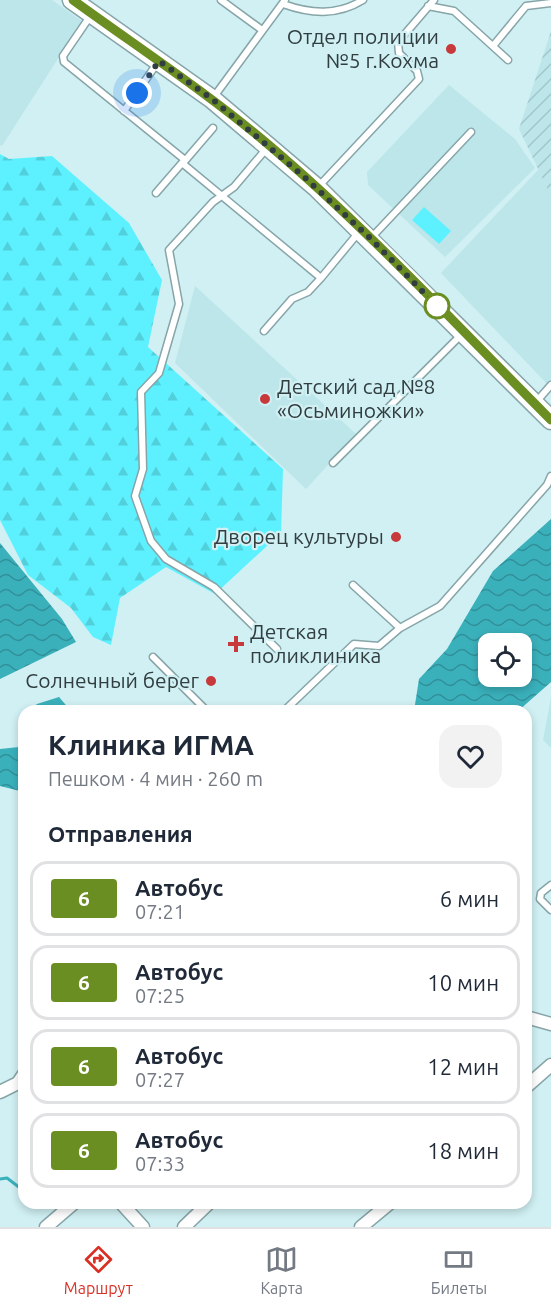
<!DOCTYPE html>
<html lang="ru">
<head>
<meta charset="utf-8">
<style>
	:root { --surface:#fff; --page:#f2f2f3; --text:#1f2937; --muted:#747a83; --line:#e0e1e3; --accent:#d93025 }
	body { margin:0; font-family:Ubuntu,sans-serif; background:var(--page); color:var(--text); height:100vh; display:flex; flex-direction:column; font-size:22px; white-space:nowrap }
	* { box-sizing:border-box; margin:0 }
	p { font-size:20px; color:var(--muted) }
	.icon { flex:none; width:33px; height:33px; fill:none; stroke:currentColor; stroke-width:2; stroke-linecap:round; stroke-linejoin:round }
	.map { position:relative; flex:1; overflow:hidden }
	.drawer { position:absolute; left:18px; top:705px; width:514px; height:504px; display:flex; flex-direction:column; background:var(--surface); border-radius:18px; box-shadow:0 3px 9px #0003 }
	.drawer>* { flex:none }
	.badge { padding:0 12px; border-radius:4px; font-size:21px; line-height:39px }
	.fabs { position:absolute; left:478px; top:633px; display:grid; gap:12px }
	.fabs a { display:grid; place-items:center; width:54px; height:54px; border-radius:12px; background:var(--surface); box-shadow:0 3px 9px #0003; font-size:30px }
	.you { position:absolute; width:30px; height:30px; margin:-15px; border:4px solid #fff; border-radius:50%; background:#1a73e8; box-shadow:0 0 0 9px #1a73e833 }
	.map>.badge { position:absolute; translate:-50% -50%; box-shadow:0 0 0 3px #fff }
	h2 { padding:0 30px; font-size:22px; line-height:54px }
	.round { display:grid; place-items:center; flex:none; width:63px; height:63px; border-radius:18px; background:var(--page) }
	.head { display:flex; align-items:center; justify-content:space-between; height:102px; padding:0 30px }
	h1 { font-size:28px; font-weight:700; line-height:45px }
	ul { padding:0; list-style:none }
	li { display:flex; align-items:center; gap:18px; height:75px; margin:0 12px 9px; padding:0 18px; border:3px solid var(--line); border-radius:18px }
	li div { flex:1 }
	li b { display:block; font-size:22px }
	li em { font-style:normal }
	li .badge { min-width:66px; font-weight:700; text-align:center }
	.dock { display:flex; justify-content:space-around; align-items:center; height:84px; border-top:2px solid var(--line); background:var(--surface); font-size:16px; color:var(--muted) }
	.dock a { display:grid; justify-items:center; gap:3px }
	.dock .active { color:var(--accent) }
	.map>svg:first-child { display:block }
	.built { fill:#bce6ea }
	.industrial { fill:url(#industrial-furrows) }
	.grass { fill:#5df1ff }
	.forest { fill:url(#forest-firs) }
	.water { fill:url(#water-waves); fill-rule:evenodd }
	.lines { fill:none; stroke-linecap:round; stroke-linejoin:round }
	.stream { stroke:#3ab0bb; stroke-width:3 }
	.service-casing { stroke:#87a5a8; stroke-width:9 }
	.minor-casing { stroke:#87a5a8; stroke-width:15 }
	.primary-casing { stroke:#87a5a8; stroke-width:21 }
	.service { stroke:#fff; stroke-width:6 }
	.minor { stroke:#fff; stroke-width:12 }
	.primary { stroke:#fff; stroke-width:18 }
	.line-casing { stroke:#fff; stroke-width:14 }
	.line { stroke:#6b8e23; stroke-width:9 }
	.walk { stroke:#313d3f; stroke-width:6; stroke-dasharray:0 10.8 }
	.poi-dot { fill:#c8393c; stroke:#d0f0f3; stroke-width:2 }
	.stop-dot { fill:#fff; stroke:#6b8e23; stroke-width:3 }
	.labels { text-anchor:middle; stroke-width:4.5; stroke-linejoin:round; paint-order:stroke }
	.poi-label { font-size:21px; fill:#313d3f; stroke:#d0f0f3; text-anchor:end }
</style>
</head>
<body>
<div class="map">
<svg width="551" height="1227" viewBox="0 0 551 1227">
	<defs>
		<pattern id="industrial-furrows" width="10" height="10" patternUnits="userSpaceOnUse" patternTransform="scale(1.5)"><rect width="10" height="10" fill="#bce6ea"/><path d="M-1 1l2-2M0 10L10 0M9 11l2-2" fill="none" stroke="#a2c6ca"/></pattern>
		<pattern id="forest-firs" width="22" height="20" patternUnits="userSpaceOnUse" patternTransform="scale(1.5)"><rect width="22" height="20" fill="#5df1ff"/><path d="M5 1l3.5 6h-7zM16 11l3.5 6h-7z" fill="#51d0dc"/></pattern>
		<pattern id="water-waves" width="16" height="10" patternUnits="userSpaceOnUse" patternTransform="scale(1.5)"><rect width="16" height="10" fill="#3ab0bb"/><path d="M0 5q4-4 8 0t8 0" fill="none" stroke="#319099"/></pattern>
	</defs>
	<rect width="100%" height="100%" fill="#d0f0f3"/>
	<path class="built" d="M0 0H52L82 21 2 146 0 145Z
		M449 85 515 139 535 168 445 257 368 185 367 172Z
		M539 169 551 196V388L441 273Z
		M195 286 356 434 306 489 175 363Z
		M551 698V748L543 740Z"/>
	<path class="industrial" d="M551 31V196L519 129Z"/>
	<path class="grass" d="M424 207 451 231 439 244 412 220Z"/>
	<path class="forest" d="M0 154 9 159 52 156 129 223 162 280 148 347 283 469 281 533 215 594 166 567 120 598 111 645 93 637 71 608 28 575 0 520Z"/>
	<path class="water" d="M551 519V682L518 711H414L419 679 447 649 493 571ZM489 644H522V676H489Z
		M0 543 62 619 76 642 0 679Z
		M59 697 71 711H88H29L37 704Z
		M24 737V792L0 786V749L19 747Z"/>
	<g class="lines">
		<path class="stream" d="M0 1179 7 1178 24 1191"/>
		<g class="service-casing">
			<path id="service" d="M221 0 262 30
				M283 4C311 14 337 16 363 0
				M428 6 454 11 508 60
				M91 15 63 56 64 62 185 160
				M493 46 526 6 551 3
				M213 98 285 0
				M124 111 158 62
				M267 148 234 187 213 202 169 250 179 304 159 373 141 392 143 469 135 496 151 541 166 559 214 587 277 649
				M183 163 213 128
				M318 187 419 79 417 71 399 53 398 42 434 0
				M156 193 182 163 321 278 308 292 292 299 264 331
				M371 238 471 132
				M321 278 359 232
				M537 401 551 385
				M333 463 461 335
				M353 585 400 628
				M153 657 207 711
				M284 711 354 644 379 646 400 628 440 606 547 485 551 476
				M551 885 541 893 540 899 551 910"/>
		</g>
		<g class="minor-casing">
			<path id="minor" d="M526 1017 551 1024
				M526 1087 551 1065
				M0 1092 18 1083 24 1074
				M121 1203 143 1227
				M46 1227 74 1203
				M184 1227 209 1203
				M361 1227 390 1203"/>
		</g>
		<g class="primary-casing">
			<path id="primary" d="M72 0 212 99 317 188 551 420"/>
		</g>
		<use href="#service" class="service"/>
		<use href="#minor" class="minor"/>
		<use href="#primary" class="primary"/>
	</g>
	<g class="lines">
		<g class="line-casing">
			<path id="line" d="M73 0C139 48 208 93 270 146 370 231 459 328 551 420"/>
		</g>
		<use href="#line" class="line"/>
		<path class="walk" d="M137 93 159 61 212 99 301 174 371 239 437 306"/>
	</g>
	<g class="poi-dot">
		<circle cx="451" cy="49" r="6"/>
		<circle cx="265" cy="399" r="6"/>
		<circle cx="396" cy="537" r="6"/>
		<path d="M233 635h6v6h6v6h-6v6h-6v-6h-6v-6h6z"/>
		<circle cx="211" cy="681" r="6"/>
	</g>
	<circle class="stop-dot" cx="437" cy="306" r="12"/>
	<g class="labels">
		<g class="poi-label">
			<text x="439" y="44">Отдел полиции<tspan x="439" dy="24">№5 г.Кохма</tspan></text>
			<text x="277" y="394" text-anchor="start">Детский сад №8<tspan x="277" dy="24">«Осьминожки»</tspan></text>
			<text x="384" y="544">Дворец культуры</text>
			<text x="250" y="639" text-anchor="start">Детская<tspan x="250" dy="24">поликлиника</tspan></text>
			<text x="199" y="688">Солнечный берег</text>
		</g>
	</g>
</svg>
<div class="fabs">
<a><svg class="icon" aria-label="locate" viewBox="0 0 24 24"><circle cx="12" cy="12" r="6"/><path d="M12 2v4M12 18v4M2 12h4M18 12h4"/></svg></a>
</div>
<div class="you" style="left:137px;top:93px"></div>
<section class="drawer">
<div class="head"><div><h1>Клиника ИГМА</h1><p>Пешком · 4 мин · 260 m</p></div><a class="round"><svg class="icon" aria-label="heart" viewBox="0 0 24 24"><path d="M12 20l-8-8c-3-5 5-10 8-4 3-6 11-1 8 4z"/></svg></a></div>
<h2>Отправления</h2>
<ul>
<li><span class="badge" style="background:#6b8e23;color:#fff">6</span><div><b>Автобус</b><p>07:21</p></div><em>6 мин</em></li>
<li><span class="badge" style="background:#6b8e23;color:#fff">6</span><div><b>Автобус</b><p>07:25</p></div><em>10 мин</em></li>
<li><span class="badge" style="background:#6b8e23;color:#fff">6</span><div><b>Автобус</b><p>07:27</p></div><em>12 мин</em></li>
<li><span class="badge" style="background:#6b8e23;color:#fff">6</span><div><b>Автобус</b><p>07:33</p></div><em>18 мин</em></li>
</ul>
</section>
</div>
<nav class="dock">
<a class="active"><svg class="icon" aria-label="directions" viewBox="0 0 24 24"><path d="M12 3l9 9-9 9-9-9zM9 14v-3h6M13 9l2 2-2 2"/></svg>Маршрут</a>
<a><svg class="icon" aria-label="map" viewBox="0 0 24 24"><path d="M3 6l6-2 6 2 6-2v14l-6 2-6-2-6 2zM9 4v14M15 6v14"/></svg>Карта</a>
<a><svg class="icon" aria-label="tickets" viewBox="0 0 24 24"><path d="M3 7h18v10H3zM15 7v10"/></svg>Билеты</a>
</nav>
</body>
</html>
